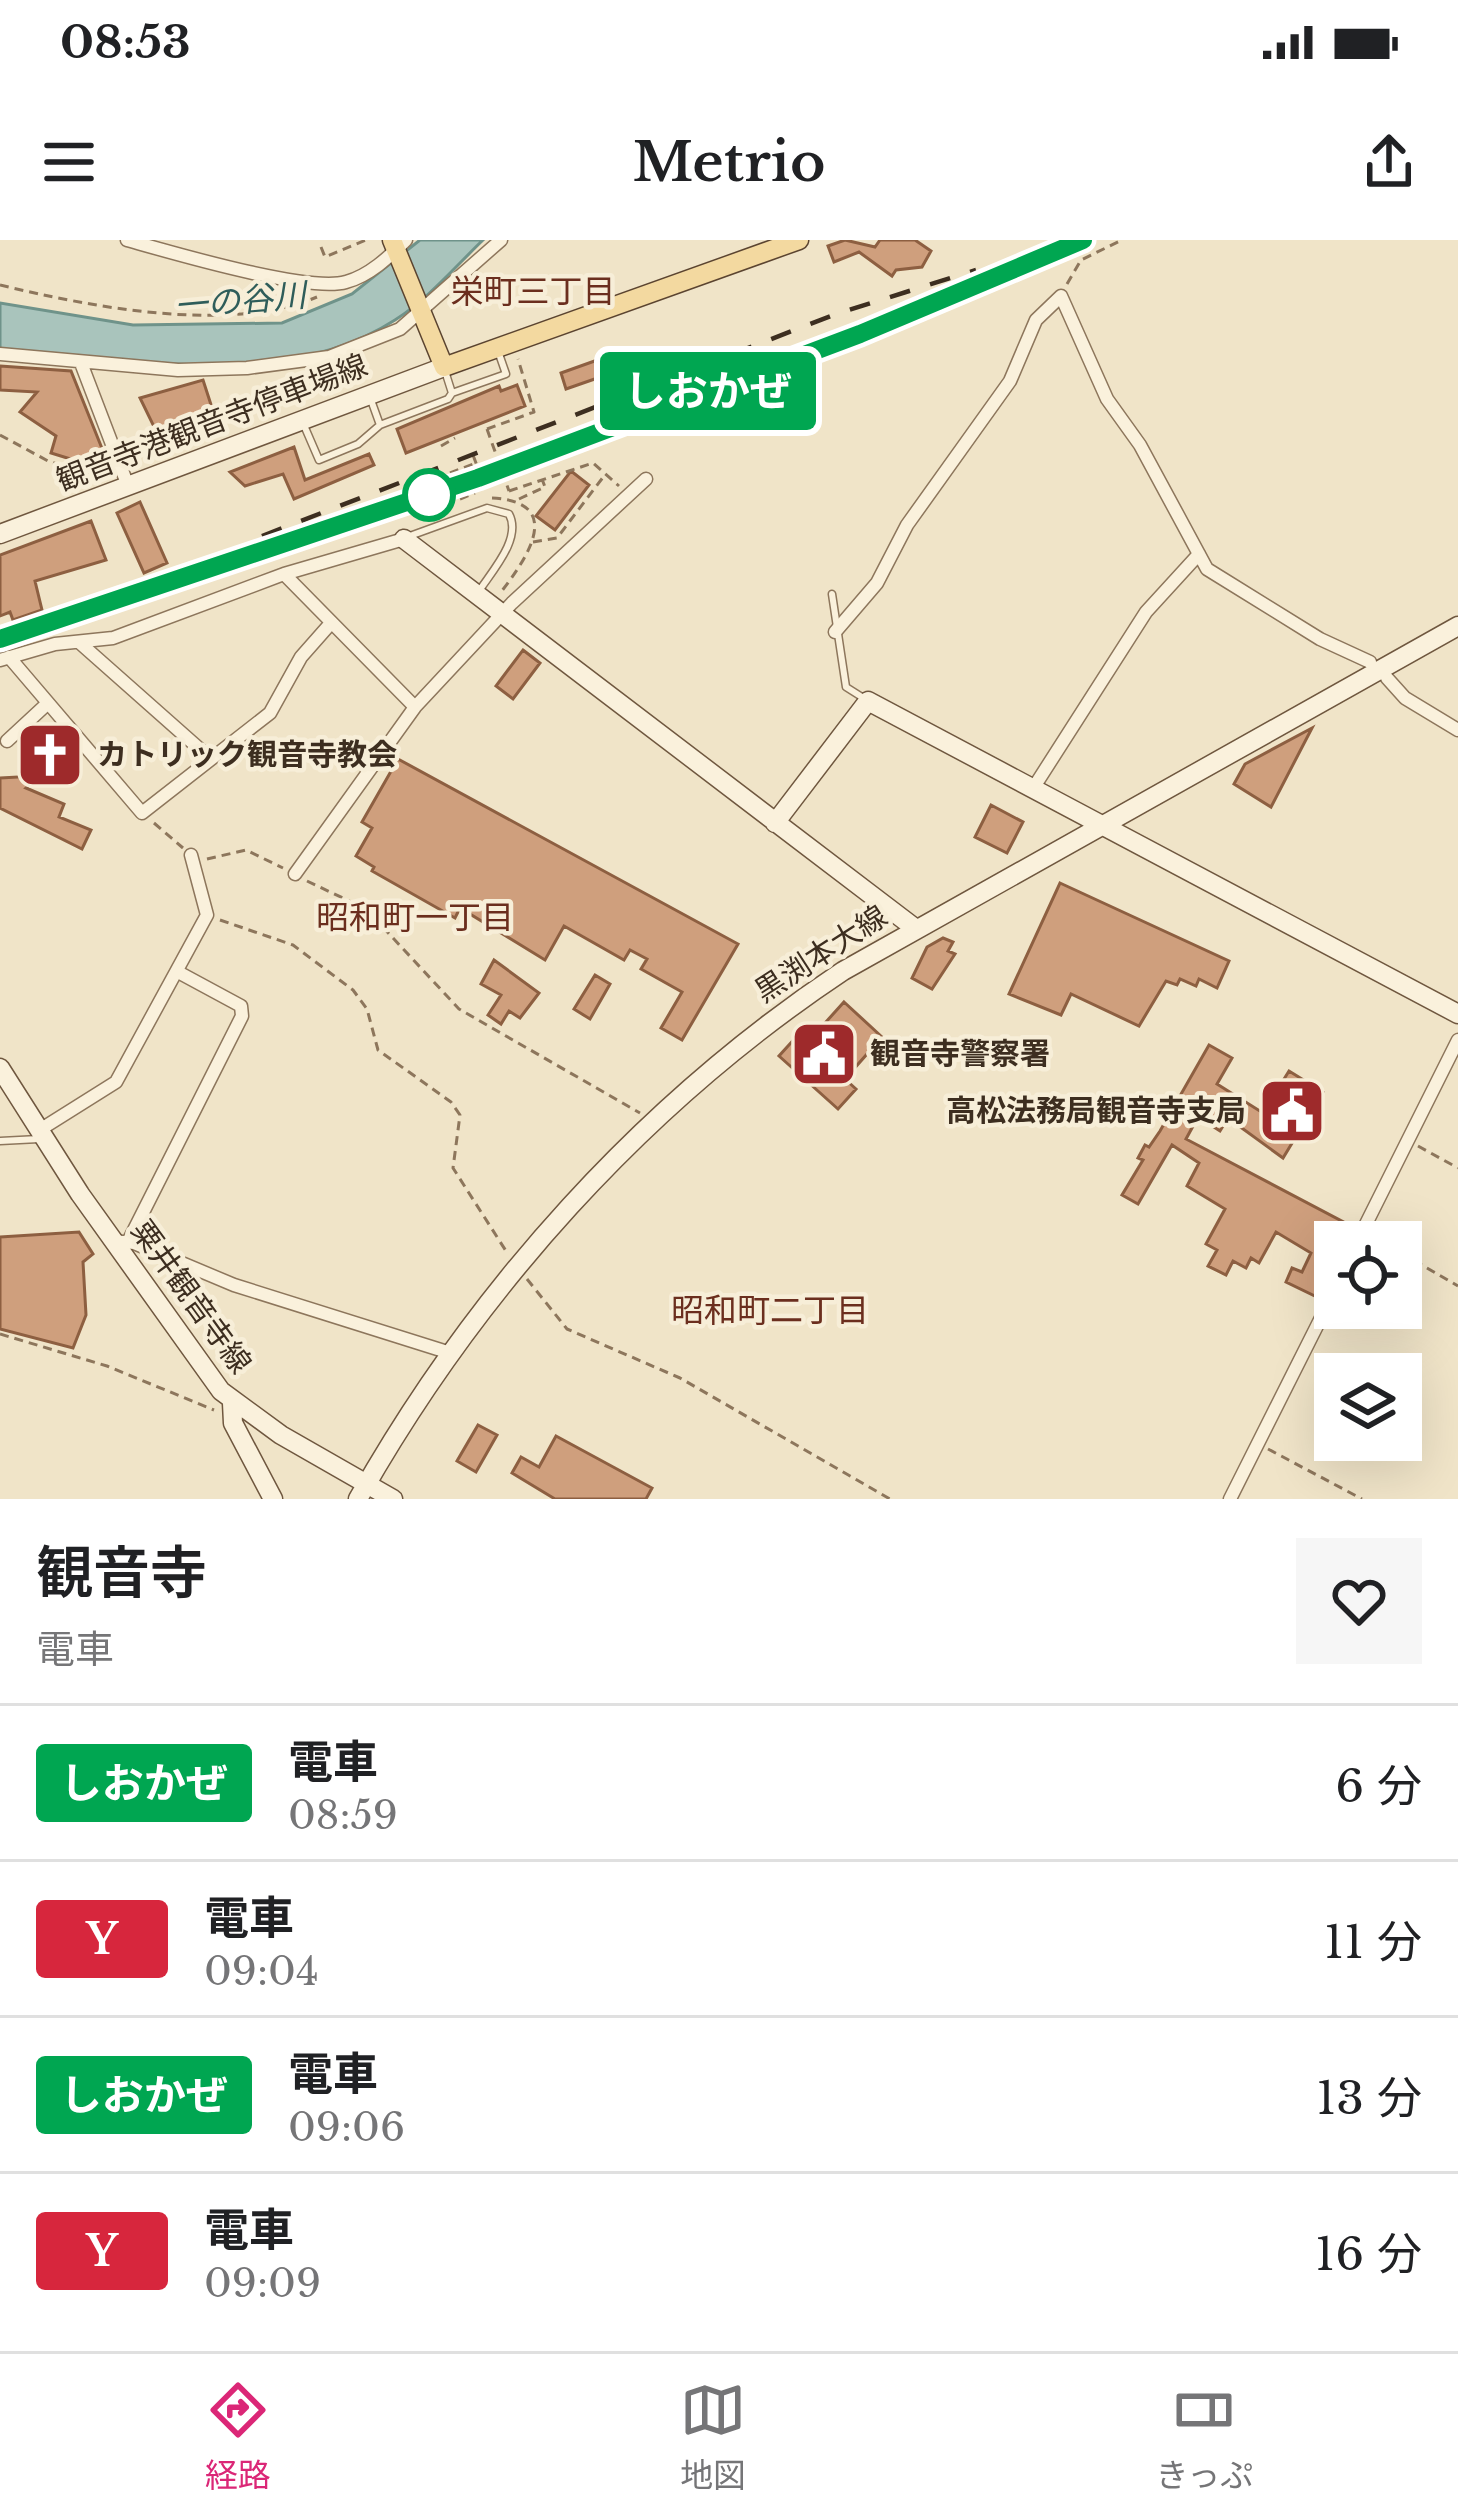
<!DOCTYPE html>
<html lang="ja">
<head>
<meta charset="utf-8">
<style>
	:root { --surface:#fff; --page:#f6f6f6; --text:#202124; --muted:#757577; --line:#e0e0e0; --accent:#db2777 }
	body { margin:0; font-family:"Libre Baskerville","Noto Sans JP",serif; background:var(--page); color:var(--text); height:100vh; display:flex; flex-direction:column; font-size:45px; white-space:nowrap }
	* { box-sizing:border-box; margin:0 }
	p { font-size:39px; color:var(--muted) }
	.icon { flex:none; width:66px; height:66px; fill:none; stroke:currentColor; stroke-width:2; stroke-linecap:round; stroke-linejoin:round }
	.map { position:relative; height:1259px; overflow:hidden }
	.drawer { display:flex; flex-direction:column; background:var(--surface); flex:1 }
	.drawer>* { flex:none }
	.badge { padding:0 24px; border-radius:9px; font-size:42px; line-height:78px }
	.controls { position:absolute; left:1314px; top:981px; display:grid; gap:24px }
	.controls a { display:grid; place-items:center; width:108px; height:108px; border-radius:0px; background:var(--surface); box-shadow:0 12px 48px #0002; font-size:60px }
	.map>.badge { position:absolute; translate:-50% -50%; box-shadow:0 0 0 6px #fff }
	.round { display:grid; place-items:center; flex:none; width:126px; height:126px; border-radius:0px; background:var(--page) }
	.head { display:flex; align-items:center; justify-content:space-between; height:204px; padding:0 36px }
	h1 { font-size:57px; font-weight:600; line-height:90px }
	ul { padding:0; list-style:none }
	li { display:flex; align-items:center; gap:36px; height:156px; padding:0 36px; border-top:3px solid var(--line) }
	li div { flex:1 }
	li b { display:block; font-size:45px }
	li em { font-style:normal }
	li .badge { min-width:132px; font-weight:700; text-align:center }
	.status { display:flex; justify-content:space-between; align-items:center; height:84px; padding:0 60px; background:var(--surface); direction:ltr }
	.status svg { height:33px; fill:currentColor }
	header { display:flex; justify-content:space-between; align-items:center; height:156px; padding:0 36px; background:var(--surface); font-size:54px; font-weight:600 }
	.dock { display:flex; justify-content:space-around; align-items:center; height:168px; border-top:3px solid var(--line); background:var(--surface); font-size:33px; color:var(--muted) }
	.dock a { display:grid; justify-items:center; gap:6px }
	.dock .current { color:var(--accent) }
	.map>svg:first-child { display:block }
	.water { fill:#a9c4bc; stroke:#6f938a; stroke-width:3 }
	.building { fill:#cf9f7d; stroke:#8d5f41; stroke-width:3 }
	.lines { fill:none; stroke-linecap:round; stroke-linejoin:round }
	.lane-casing { stroke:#8d765c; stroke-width:9 }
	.street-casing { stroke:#8d765c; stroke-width:15 }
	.secondary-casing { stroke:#6f573f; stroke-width:21 }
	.primary-casing { stroke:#5b4430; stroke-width:21 }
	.path { stroke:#8d765c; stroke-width:3; stroke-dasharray:9 6; stroke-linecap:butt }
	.lane { stroke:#faf1dc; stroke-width:6 }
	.street { stroke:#faf1dc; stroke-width:12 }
	.secondary { stroke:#faf1dc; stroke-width:18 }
	.primary { stroke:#f3d9a0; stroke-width:18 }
	.rail { stroke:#3d2e20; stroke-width:4.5; stroke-dasharray:21 21; stroke-linecap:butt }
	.path-bridge { stroke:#8d765c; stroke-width:3; stroke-dasharray:9 6; stroke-linecap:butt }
	.line-casing { stroke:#fff; stroke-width:27 }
	.line { stroke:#00a651; stroke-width:18 }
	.stop-dot { fill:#fff; stroke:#00a651; stroke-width:6 }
	.labels { text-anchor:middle; stroke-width:9; stroke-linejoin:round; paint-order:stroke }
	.street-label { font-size:30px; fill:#3d2e20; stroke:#f7eed8 }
	.poi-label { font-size:30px; font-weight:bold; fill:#3d2e20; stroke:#f7eed8; text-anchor:start }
	.neighbourhood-label { font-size:33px; fill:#6b2e1e; stroke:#f7eed8 }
	.water-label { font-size:33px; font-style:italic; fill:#2f5d5a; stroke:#f7eed8 }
</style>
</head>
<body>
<div class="status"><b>08:53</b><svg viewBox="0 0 49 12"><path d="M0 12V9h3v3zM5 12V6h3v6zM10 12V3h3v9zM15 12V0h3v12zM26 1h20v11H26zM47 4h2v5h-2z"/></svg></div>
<header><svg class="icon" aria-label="menu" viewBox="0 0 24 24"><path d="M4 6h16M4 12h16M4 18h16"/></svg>Metrio<svg class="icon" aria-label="share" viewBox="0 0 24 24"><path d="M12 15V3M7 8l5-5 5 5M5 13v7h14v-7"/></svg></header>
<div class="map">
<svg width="1458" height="1259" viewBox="0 0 1458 1259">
	<rect width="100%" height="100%" fill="#f0e4c8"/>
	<path class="water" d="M420 0H483C455 27 428 59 395 80 281 154 125 116 0 109V63L133 85 282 83 352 54Z"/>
	<path class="building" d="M845 0 875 7 880 0H915L931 11 922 27 896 30 892 36 859 12 834 22 828 6Z
		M603 118 609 134 566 149 561 133Z
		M0 126 71 131 103 211 100 219 90 225 51 213 56 196 20 172 37 152 0 150Z
		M203 140 215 177 158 195 140 158Z
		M517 145 525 166 406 213 397 189 499 146 501 151Z
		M294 207 305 240 369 214 374 225 294 259 283 234 245 246 230 232Z
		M571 231 589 245 555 290 536 276Z
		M140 262 167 323 144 333 117 273Z
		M91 281 106 320 35 341 42 370 13 380 10 372 0 376V315Z
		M523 410 540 423 513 459 496 446Z
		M1312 488 1271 567 1234 544 1245 524Z
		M61 494 74 509 26 548 64 564 59 577 91 590 82 609 0 568V538L37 536 26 523Z
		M398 519 738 704 682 800 661 788 682 752 641 729 647 719 630 710 624 720 564 686 545 720 460 668 455 678 372 631 374 627 356 616 372 588 362 582Z
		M991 565 1023 582 1007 613 975 597Z
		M1060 643 1229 721 1217 748 1199 739 1196 746 1180 739 1177 745 1166 741 1139 786 1071 754 1061 775 1009 754Z
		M943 698 953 702 948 711 955 714 932 749 912 738 927 707Z
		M494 720 539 753 520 778 509 771 501 784 488 775 501 755 481 744Z
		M595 735 610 744 590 779 574 769Z
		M844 762 882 797 845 839 856 849 838 869 779 816 797 796 806 804Z
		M1209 805 1232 818 1217 844 1263 873 1289 831 1323 852 1283 918 1228 878 1220 891 1198 877 1186 899 1353 987 1347 1001 1335 996V1023L1319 1058 1286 1042 1292 1028 1302 1032 1311 1013 1276 992 1259 1023 1251 1018 1246 1028 1233 1021 1226 1035 1208 1026 1217 1010 1206 1004 1225 969 1187 946 1199 923 1172 905 1138 964 1122 955 1143 920 1138 918 1145 905 1149 907 1160 891Z
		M79 992 93 1014 83 1022 86 1075 73 1108 0 1089V997Z
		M478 1185 497 1195 476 1232 457 1221Z
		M556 1196 652 1248 646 1259H555L512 1233 521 1217 539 1227Z"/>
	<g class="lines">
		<g class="lane-casing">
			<path id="lane" d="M452 153 506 134 498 111
				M371 160 380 185
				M303 183 319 220 358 204 380 185 448 159 452 153 445 131
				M407 297 487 268 509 274C522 298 493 330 479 351
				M832 354 846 447 865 459
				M0 901 39 899"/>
		</g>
		<g class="street-casing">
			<path id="street" d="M127 0C170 12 308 53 346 42 369 36 389 17 406 0
				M0 114 178 130 247 128 329 117 400 89 501 0
				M81 123 128 246
				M284 334 415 467
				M835 392 877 343 907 285 1010 141 1036 80 1061 56 1107 159 1140 205 1207 329 1320 399 1370 422
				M80 403 211 519
				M9 417 142 573 270 473 301 417 331 383
				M0 420 55 404 113 398 284 334 404 299
				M1387 438 1405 458 1458 490
				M7 501 48 463
				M1034 547 1146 372 1199 314
				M295 634 415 467 512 363 646 239
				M38 891 116 842 207 675 191 615
				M112 1001 134 1003 234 1045 444 1111
				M128 1002 242 776 241 766 178 732
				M1357 1002 1458 800
				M1230 1259 1335 1050"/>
		</g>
		<g class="secondary-casing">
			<path id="secondary" d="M0 294 444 127
				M404 299 916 689
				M775 583 868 461 1458 774
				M0 828 80 954 221 1151 281 1195 393 1259
				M232 1163 233 1183 273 1259
				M358 1259C476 1050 643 864 843 731L1458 386"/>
		</g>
		<g class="primary-casing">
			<path id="primary" d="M392 0 444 127 799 0"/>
		</g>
		<path class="path" d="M321 7 325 17 366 0
			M1067 44 1081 20 1122 0
			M0 45C92 67 228 94 317 57
			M487 189 534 172 518 119
			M0 195 48 221 102 239
			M441 206 455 198
			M473 215 479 231
			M450 233 476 223
			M509 251 593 223 619 246
			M492 258C565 262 528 317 501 352
			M460 259 475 253
			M519 259 545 247 542 239
			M533 302 557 298 604 236
			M154 583 183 608
			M207 619 246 610 283 628
			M307 641 366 669 459 769 640 873
			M220 680 293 705 353 750 367 769 378 810 451 862 460 875 453 928 506 1011
			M1418 906 1458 928
			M1401 1013 1458 1046
			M527 1039 567 1089 680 1138 890 1259
			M0 1094 107 1126 214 1170
			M1268 1209 1362 1259"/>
		<use href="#lane" class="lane"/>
		<use href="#street" class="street"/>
		<use href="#secondary" class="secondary"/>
		<use href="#primary" class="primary"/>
		<path class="rail" d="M262 296 836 74 976 30
			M0 399 478 237 860 94 1083 0"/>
		<path class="path-bridge" d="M487 189 509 251"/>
	</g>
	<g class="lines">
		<g class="line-casing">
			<path id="line" d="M0 399 478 238 860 94 1083 0"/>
		</g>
		<use href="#line" class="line"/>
	</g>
	<defs>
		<g id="church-square" transform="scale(3.45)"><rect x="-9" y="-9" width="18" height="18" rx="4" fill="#9e2a2b" stroke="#f7eed8"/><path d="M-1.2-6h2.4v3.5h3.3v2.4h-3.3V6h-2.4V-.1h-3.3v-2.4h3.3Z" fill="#fff"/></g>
		<g id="civic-square" transform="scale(3.45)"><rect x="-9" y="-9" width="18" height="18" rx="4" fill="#9e2a2b" stroke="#f7eed8"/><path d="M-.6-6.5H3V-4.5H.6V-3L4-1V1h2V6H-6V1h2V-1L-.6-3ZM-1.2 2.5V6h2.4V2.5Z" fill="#fff"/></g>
	</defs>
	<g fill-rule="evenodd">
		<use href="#church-square" x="50" y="515"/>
		<use href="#civic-square" x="824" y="814"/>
		<use href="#civic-square" x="1292" y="871"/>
	</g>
	<circle class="stop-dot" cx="429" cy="255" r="24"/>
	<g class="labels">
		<g class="street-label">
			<text transform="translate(212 183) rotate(-21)" y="10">観音寺港観音寺停車場線</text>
			<text transform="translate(821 714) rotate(-33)" y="10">黒渕本大線</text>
			<text transform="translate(191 1057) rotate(54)" y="10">粟井観音寺線</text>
		</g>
		<g class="poi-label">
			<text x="97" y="525">カトリック観音寺教会</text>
			<text x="870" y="824">観音寺警察署</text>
			<text x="1246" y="881" text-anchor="end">高松法務局観音寺支局</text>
		</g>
		<g class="neighbourhood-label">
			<text x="533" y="63">栄町三丁目</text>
			<text x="415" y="689">昭和町一丁目</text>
			<text x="770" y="1082">昭和町二丁目</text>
		</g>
		<g class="water-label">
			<text transform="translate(240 60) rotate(-5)" y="12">一の谷川</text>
		</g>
	</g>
</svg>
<div class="controls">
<a><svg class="icon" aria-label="locate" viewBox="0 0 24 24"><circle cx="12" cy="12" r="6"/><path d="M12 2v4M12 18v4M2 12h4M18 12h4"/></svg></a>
<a><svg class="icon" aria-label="layers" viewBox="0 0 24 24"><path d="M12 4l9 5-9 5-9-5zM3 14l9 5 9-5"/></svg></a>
</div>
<b class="badge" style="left:708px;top:151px;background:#00a651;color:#fff">しおかぜ</b>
</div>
<section class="drawer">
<div class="head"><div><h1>観音寺</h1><p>電車</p></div><a class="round"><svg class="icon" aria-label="heart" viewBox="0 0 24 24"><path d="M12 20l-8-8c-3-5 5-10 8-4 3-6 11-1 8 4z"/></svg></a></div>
<ul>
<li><span class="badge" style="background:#00a651;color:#fff">しおかぜ</span><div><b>電車</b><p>08:59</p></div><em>6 分</em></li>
<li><span class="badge" style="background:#d7263d;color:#fff">Y</span><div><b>電車</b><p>09:04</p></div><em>11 分</em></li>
<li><span class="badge" style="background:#00a651;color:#fff">しおかぜ</span><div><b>電車</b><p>09:06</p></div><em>13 分</em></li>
<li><span class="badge" style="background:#d7263d;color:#fff">Y</span><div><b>電車</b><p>09:09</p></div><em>16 分</em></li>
</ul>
</section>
<nav class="dock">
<a class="current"><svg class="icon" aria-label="directions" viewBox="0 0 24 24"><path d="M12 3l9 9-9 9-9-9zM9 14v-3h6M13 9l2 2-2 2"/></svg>経路</a>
<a><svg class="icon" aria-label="map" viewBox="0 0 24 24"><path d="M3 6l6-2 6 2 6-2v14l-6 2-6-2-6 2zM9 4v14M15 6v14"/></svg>地図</a>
<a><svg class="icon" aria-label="tickets" viewBox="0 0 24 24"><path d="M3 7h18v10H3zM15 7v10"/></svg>きっぷ</a>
</nav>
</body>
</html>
